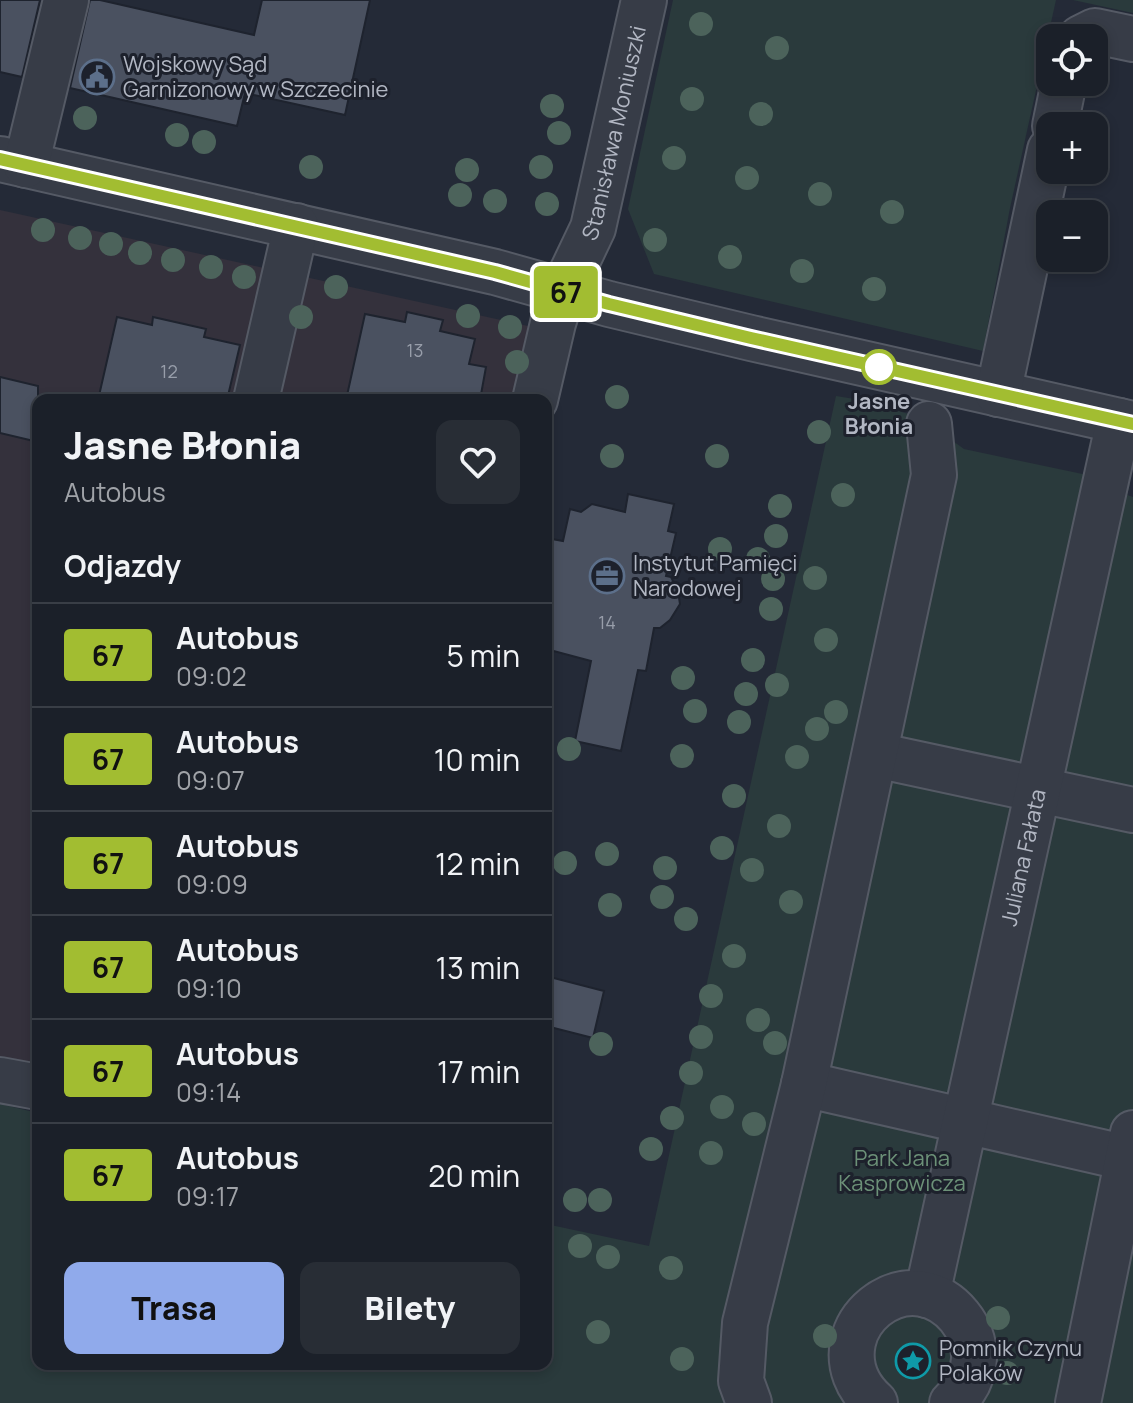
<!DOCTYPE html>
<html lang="pl">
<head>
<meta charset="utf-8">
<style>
	:root { --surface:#1b2029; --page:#282d35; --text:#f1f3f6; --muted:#a0a3a8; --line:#393e46; --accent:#90aaeb }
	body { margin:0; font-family:Manrope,sans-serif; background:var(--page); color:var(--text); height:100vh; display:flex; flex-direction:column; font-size:30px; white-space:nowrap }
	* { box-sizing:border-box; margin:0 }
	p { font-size:26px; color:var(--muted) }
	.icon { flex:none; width:44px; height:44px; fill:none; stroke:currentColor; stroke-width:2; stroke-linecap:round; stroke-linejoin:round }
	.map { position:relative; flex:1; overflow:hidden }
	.panel { position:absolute; left:32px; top:394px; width:520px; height:976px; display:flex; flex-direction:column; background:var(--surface); border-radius:16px; box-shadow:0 4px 12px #0003,0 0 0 2px var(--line) }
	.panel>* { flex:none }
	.badge { padding:0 16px; border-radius:6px; font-size:28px; line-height:52px }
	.buttons { position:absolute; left:1036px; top:24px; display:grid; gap:16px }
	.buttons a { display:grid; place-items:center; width:72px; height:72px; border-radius:16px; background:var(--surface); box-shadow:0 4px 12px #0003,0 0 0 2px var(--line); font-size:40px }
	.map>.badge { position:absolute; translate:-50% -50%; box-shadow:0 0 0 4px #fff }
	h2 { padding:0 32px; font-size:30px; line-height:72px }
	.round { display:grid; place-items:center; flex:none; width:84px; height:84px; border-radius:16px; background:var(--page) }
	.head { display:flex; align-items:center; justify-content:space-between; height:136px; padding:0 32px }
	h1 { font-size:38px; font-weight:800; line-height:60px }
	.cta { display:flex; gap:16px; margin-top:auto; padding:16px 32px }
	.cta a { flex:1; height:92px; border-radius:16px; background:var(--accent); color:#111; font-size:32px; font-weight:800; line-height:92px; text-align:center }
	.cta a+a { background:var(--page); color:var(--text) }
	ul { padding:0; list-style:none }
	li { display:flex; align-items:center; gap:24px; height:104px; padding:0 32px; border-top:2px solid var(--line) }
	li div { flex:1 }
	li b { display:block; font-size:30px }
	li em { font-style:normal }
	li .badge { min-width:88px; font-weight:700; text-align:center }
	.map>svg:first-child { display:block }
	.medical { fill:#34313c }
	.green { fill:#2a3a3c }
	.building { fill:#4a5160; stroke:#1e232e; stroke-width:2 }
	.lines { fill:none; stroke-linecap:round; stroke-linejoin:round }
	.minor-casing { stroke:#555a65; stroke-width:48 }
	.minor { stroke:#373c47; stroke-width:44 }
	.tree { fill:#4c635b }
	.line-casing { stroke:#fff; stroke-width:18 }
	.line { stroke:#a2bd31; stroke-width:12 }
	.stop-dot { fill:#fff; stroke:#a2bd31; stroke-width:4 }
	.labels { text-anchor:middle; stroke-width:6; stroke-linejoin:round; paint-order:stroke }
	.number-label { font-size:18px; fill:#989eaa }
	.poi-label { font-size:22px; fill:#b2b7c3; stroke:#1d212c; text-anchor:start }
	.street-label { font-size:22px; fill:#b2b7c3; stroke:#1d212c }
	.stop-label { font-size:22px; font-weight:bold; fill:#b2b7c3; stroke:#1d212c }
	.park-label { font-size:22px; fill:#6c9178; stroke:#1d212c }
</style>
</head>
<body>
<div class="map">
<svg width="1133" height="1403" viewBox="0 0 1133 1403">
	<rect width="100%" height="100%" fill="#242a37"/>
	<path class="medical" d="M0 210 528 326 512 400H38V1109L0 1100Z"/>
	<path class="green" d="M673 0H1056L1010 208 983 351 654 274 628 209Z
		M1073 0H1133V13Z
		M836 396 867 401 921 418 964 449 1130 484 1127 495 1133 497V1403H0V1104L38 1113V1364H546V1224L649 1246Z"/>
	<path class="building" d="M0 0H40L22 77 0 72Z
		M90 0H100L254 35 262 0H370L345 115 245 93 237 126 70 88Z
		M407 312 443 320 440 331 475 339 469 364 486 367 480 400H346L365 314 405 322Z
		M117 317 152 325 153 317 206 329 204 337 240 345 227 400H98Z
		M0 377 38 386V442L0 433Z
		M628 494 674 504 668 531 676 533 666 576 671 577 678 591 680 604 670 620 660 628H654L646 671 638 670 621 751 575 741 591 661 546 649V567L552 539 563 541 570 509 581 512 592 504 625 512Z
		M546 976 604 991 593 1038 546 1026Z"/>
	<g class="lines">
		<g class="minor-casing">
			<g id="minor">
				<path d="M1081 38 1095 31 1133 39"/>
				<path d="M1055 126 1064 82"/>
				<path d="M0 159 495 272 609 304 751 338 1133 424"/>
				<path d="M26 165 66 0"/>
				<path d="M998 394 1050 150"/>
				<path d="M256 400 296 226"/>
				<path id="s1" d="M535 400 553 323 563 291 593 228 644 0"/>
				<path d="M876 755 1133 810"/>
				<path d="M0 1080 38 1087"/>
				<path d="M804 1084 1127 1158"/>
				<path id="s2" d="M927 1295 1119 421"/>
				<path d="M749 1403 741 1381 745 1323 804 1084 934 475 929 424"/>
				<path d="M875 1403C857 1387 848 1366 853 1342 856 1328 864 1316 875 1307 937 1258 1012 1349 952 1403"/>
				<path d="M1078 1403 1133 1133"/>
			</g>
		</g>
		<use href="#minor" class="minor"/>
	</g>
	<g class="tree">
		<circle cx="701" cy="24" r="12"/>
		<circle cx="777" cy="48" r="12"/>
		<circle cx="692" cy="99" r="12"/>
		<circle cx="552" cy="106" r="12"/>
		<circle cx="761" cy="114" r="12"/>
		<circle cx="85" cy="118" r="12"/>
		<circle cx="559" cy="133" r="12"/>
		<circle cx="177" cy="135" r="12"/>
		<circle cx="204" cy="142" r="12"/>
		<circle cx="674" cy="158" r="12"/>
		<circle cx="311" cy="167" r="12"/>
		<circle cx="541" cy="167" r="12"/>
		<circle cx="467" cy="170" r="12"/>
		<circle cx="747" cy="178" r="12"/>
		<circle cx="820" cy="194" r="12"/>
		<circle cx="460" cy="195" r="12"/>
		<circle cx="495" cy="201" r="12"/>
		<circle cx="547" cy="204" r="12"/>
		<circle cx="892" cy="212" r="12"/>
		<circle cx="43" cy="230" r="12"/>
		<circle cx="80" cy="238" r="12"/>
		<circle cx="655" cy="240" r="12"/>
		<circle cx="111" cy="244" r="12"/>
		<circle cx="140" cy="253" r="12"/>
		<circle cx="730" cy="257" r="12"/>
		<circle cx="173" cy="260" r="12"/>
		<circle cx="211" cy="267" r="12"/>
		<circle cx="802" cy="271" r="12"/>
		<circle cx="244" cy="277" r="12"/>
		<circle cx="336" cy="287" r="12"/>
		<circle cx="874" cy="289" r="12"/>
		<circle cx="468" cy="316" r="12"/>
		<circle cx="301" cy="317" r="12"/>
		<circle cx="510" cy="327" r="12"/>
		<circle cx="517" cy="362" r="12"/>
		<circle cx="617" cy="397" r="12"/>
		<circle cx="819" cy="432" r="12"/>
		<circle cx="612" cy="456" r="12"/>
		<circle cx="717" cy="456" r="12"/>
		<circle cx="843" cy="495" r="12"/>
		<circle cx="780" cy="506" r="12"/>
		<circle cx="776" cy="536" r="12"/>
		<circle cx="720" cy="549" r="12"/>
		<circle cx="758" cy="559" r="12"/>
		<circle cx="815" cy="578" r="12"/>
		<circle cx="773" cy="579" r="12"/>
		<circle cx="771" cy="609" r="12"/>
		<circle cx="826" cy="640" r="12"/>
		<circle cx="753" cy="660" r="12"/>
		<circle cx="683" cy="678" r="12"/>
		<circle cx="777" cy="685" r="12"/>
		<circle cx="746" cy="694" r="12"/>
		<circle cx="695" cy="711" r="12"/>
		<circle cx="836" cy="712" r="12"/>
		<circle cx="739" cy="722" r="12"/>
		<circle cx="817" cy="729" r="12"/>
		<circle cx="569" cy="749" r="12"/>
		<circle cx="682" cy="756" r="12"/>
		<circle cx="797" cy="757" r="12"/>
		<circle cx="734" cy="796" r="12"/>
		<circle cx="779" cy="826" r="12"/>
		<circle cx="722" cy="848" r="12"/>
		<circle cx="607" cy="854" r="12"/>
		<circle cx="565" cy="863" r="12"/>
		<circle cx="665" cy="868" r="12"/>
		<circle cx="752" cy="870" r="12"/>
		<circle cx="662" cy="897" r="12"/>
		<circle cx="791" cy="902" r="12"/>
		<circle cx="610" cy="905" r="12"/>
		<circle cx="686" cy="919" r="12"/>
		<circle cx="734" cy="956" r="12"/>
		<circle cx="711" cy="996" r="12"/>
		<circle cx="758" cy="1020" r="12"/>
		<circle cx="701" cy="1037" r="12"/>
		<circle cx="775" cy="1043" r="12"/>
		<circle cx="601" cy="1044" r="12"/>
		<circle cx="691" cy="1073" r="12"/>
		<circle cx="722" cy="1107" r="12"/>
		<circle cx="672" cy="1118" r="12"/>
		<circle cx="754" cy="1124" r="12"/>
		<circle cx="651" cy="1149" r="12"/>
		<circle cx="711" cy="1153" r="12"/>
		<circle cx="575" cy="1200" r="12"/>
		<circle cx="600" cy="1200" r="12"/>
		<circle cx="580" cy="1246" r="12"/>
		<circle cx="608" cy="1257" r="12"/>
		<circle cx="671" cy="1268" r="12"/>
		<circle cx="998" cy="1318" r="12"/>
		<circle cx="598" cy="1332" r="12"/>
		<circle cx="825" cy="1336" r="12"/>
		<circle cx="682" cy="1359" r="12"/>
		<circle cx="1007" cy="1373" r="12"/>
	</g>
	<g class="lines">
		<g class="line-casing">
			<path id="line" d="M0 159 495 272 609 304 751 338 1133 424"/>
		</g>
		<use href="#line" class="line"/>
	</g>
	<defs>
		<g id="civic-ring" transform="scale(1.8)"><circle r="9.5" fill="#1d212c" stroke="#5c6f8a" stroke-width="1.5"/><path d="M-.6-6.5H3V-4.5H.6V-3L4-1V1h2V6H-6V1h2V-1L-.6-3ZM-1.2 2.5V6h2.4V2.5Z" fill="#5c6f8a"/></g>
		<g id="office-ring" transform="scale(1.8)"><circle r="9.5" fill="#1d212c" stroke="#5c6f8a" stroke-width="1.5"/><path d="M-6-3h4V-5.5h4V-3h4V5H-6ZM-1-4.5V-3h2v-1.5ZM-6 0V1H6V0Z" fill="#5c6f8a"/></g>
		<g id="sight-ring" transform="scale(1.8)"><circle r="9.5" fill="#1d212c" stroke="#0f9aa8" stroke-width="1.5"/><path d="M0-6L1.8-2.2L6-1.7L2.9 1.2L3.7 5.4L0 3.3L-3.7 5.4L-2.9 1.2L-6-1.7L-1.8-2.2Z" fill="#0f9aa8"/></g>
	</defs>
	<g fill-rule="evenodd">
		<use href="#civic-ring" x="97" y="77"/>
		<use href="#office-ring" x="607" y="576"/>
		<use href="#sight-ring" x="913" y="1361"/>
	</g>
	<circle class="stop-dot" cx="879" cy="367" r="16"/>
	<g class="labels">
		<g class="number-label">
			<text x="415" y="357">13</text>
			<text x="169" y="378">12</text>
			<text x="607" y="629">14</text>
		</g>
		<g class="poi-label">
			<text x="123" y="72">Wojskowy Sąd<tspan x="123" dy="25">Garnizonowy w Szczecinie</tspan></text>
			<text x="633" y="571">Instytut Pamięci<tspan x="633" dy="25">Narodowej</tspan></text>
			<text x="939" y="1356">Pomnik Czynu<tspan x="939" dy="25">Polaków</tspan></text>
		</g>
		<g class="street-label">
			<text dy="8" stroke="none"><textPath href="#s1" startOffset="280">Stanisława Moniuszki</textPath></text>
			<text dy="8" stroke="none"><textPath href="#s2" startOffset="448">Juliana Fałata</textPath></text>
		</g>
		<g class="stop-label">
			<text x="879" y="409">Jasne<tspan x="879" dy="25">Błonia</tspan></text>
		</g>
		<g class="park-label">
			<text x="902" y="1166">Park Jana<tspan x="902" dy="25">Kasprowicza</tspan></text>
		</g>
	</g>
</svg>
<div class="buttons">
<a><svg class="icon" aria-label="locate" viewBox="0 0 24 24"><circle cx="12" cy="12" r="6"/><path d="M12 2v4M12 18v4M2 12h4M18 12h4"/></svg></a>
<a>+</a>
<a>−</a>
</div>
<b class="badge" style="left:566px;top:292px;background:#a2bd31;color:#111">67</b>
<section class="panel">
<div class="head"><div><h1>Jasne Błonia</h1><p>Autobus</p></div><a class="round"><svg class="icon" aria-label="heart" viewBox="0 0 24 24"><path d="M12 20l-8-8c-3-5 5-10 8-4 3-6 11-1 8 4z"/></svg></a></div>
<h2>Odjazdy</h2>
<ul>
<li><span class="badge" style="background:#a2bd31;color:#111">67</span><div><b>Autobus</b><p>09:02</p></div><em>5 min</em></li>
<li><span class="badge" style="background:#a2bd31;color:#111">67</span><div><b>Autobus</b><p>09:07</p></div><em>10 min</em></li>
<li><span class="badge" style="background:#a2bd31;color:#111">67</span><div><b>Autobus</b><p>09:09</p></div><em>12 min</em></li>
<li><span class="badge" style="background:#a2bd31;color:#111">67</span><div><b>Autobus</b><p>09:10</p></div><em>13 min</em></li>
<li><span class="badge" style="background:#a2bd31;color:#111">67</span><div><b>Autobus</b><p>09:14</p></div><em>17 min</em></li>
<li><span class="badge" style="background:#a2bd31;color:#111">67</span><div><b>Autobus</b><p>09:17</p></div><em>20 min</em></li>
</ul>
<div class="cta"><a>Trasa</a><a>Bilety</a></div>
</section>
</div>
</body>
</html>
